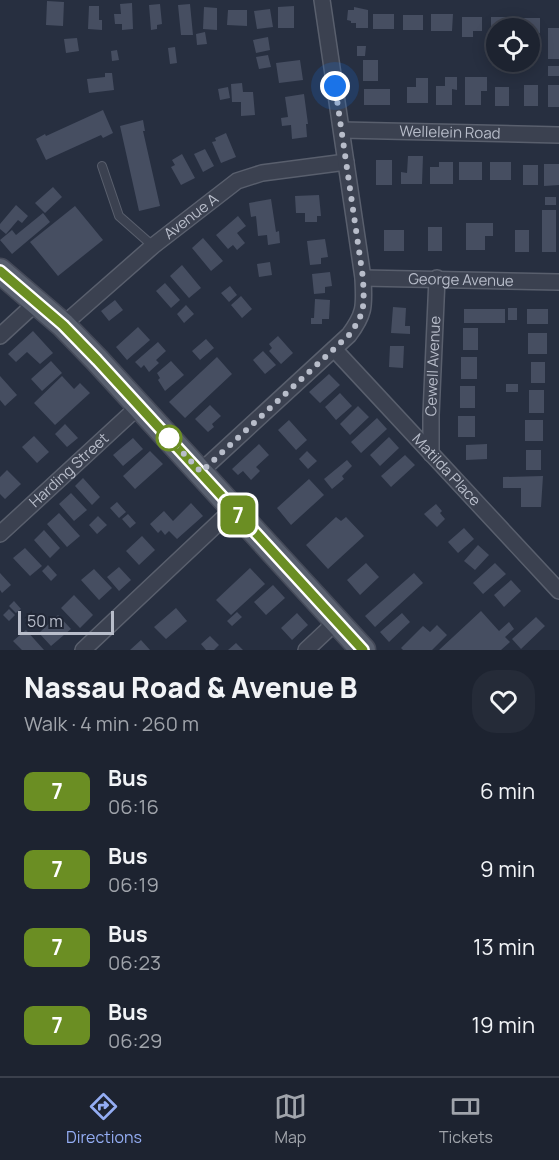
<!DOCTYPE html>
<html lang="en">
<head>
<meta charset="utf-8">
<style>
	:root { --surface:#1d2330; --page:#252b38; --text:#f1f3f6; --muted:#a0a4ab; --line:#3b404c; --accent:#94adf3 }
	body { margin:0; font-family:Manrope,sans-serif; background:var(--page); color:var(--text); height:100vh; display:flex; flex-direction:column; font-size:22px; white-space:nowrap }
	* { box-sizing:border-box; margin:0 }
	p { font-size:20px; color:var(--muted) }
	.icon { flex:none; width:33px; height:33px; fill:none; stroke:currentColor; stroke-width:2; stroke-linecap:round; stroke-linejoin:round }
	.map { position:relative; height:650px; overflow:hidden }
	.drawer { display:flex; flex-direction:column; background:var(--surface); flex:1 }
	.drawer>* { flex:none }
	.badge { padding:0 12px; border-radius:9px; font-size:21px; line-height:39px }
	.tools { position:absolute; left:486px; top:18px; display:grid; gap:12px }
	.tools a { display:grid; place-items:center; width:54px; height:54px; border-radius:50%; background:var(--surface); box-shadow:0 3px 15px #0003,0 0 0 2px var(--line); font-size:30px }
	.scale { position:absolute; left:18px; bottom:15px; width:96px; box-sizing:border-box; padding-left:6px; border:3px solid #b8bdca; border-top:0; font-size:16px; line-height:21px; white-space:nowrap; color:#b8bdca; -webkit-text-stroke:4px #202635; paint-order:stroke }
	.you { position:absolute; width:30px; height:30px; margin:-15px; border:4px solid #fff; border-radius:50%; background:#1a73e8; box-shadow:0 0 0 9px #1a73e833 }
	.map>.badge { position:absolute; translate:-50% -50%; box-shadow:0 0 0 3px #fff }
	.round { display:grid; place-items:center; flex:none; width:63px; height:63px; border-radius:24px; background:var(--page) }
	.head { display:flex; align-items:center; justify-content:space-between; height:102px; padding:0 24px }
	h1 { font-size:28px; font-weight:800; line-height:45px }
	ul { padding:0; list-style:none }
	li { display:flex; align-items:center; gap:18px; height:78px; padding:0 24px }
	li div { flex:1 }
	li b { display:block; font-size:22px }
	li em { font-style:normal }
	li .badge { min-width:66px; font-weight:700; text-align:center }
	.menu { display:flex; justify-content:space-around; align-items:center; height:84px; border-top:2px solid var(--line); background:var(--surface); font-size:16px; color:var(--muted) }
	.menu a { display:grid; justify-items:center; gap:3px }
	.menu .selected { color:var(--accent) }
	.map>svg:first-child { display:block }
	.building { fill:#464e61 }
	.lines { fill:none; stroke-linecap:round; stroke-linejoin:round }
	.service-casing { stroke:#595f6d; stroke-width:10 }
	.minor-casing { stroke:#595f6d; stroke-width:18 }
	.primary-casing { stroke:#454a59; stroke-width:27 }
	.service { stroke:#3b4150; stroke-width:8 }
	.minor { stroke:#3b4150; stroke-width:15 }
	.primary { stroke:#59606f; stroke-width:24 }
	.line-casing { stroke:#fff; stroke-width:14 }
	.line { stroke:#6b8e23; stroke-width:9 }
	.walk { stroke:#b8bdca; stroke-width:6; stroke-dasharray:0 10.8 }
	.stop-dot { fill:#fff; stroke:#6b8e23; stroke-width:3 }
	.labels { text-anchor:middle; stroke-width:5; stroke-linejoin:round; paint-order:stroke }
	.street-label { font-size:15px; fill:#b8bdca; stroke:#202635 }
</style>
</head>
<body>
<div class="map">
<svg width="559" height="650" viewBox="0 0 559 650">
	<rect width="100%" height="100%" fill="#272f40"/>
	<path class="building" d="M47 1 64 2 63 26 46 25Z
		M132 3 133 29 122 30V24H115L114 14H121L120 4Z
		M160 4 162 24 157 25V29L151 30 149 5Z
		M190 4 193 35H181L178 5Z
		M89 6H99V20H102V30L88 29Z
		M294 6V28H278V7Z
		M204 7 217 8V30L203 29Z
		M354 7 368 10V28H356V23H351V21L347 20 348 10H354Z
		M270 9 273 27 257 29 254 11Z
		M228 10H247V26L227 25Z
		M373 14H394V29H373Z
		M431 14H453L452 31H431Z
		M403 15H423V30H403Z
		M462 17H482V31H473V37H462Z
		M491 17H511V28H496V33H491Z
		M519 18H540V33H530V28H519Z
		M548 28H559V59H548Z
		M205 32 207 44 197 45 196 34Z
		M268 37 270 50 256 53 253 40Z
		M77 38 79 51 66 53 64 39Z
		M485 38 494 39V48H485Z
		M357 46H366L365 56H357Z
		M175 47 177 63 170 64 168 48Z
		M117 50 119 60 112 61 111 51Z
		M268 55 271 67 259 69 256 57Z
		M300 60 303 80 279 83 276 63Z
		M363 60H378V81H363Z
		M548 66H559V76H548Z
		M105 73H112L114 90 89 93 87 79 105 77Z
		M445 77H457V90L452 89V105H436V86H445Z
		M465 77H487V91H481V105H465Z
		M416 78H428V103H407V87H416Z
		M242 83 243 92H253L255 115 241 116V102H232L231 84Z
		M524 85H538V106H524Z
		M548 85H559V107H548Z
		M228 87 230 98 220 100 218 89Z
		M495 87H509V106H495Z
		M364 89H390V105H364Z
		M304 94 308 124H306L307 137 292 139 291 125 282 126 281 118 288 117 285 97Z
		M103 110 113 133 103 138 101 135 46 160 36 139 45 134 46 136Z
		M143 120 145 131H143L160 206 139 211 120 126Z
		M226 133 236 157 221 163 212 142 216 141 215 138Z
		M205 149 214 166 203 172 194 154Z
		M182 154 195 178 181 185 171 167 175 165 172 160Z
		M408 156H423L422 184H401V172L407 173Z
		M376 160H392V185H376Z
		M439 162H453V184H430V167H439Z
		M459 162H482V180H459Z
		M490 162H511V180H490Z
		M544 164H559V185L544 186Z
		M523 165H538V185H523Z
		M53 187 62 197 45 213 35 203Z
		M319 195 321 216H317V222H305V213H296L295 196Z
		M545 197H556V205H545Z
		M271 199 276 232 279 231 280 243 268 245 267 235 258 236 256 216 251 217 249 203Z
		M16 205 28 216 22 223 18 220 6 234 0 229V224Z
		M75 206 103 240 58 276 30 242Z
		M542 210H556V252H542Z
		M43 213 50 222 12 254 0 240 12 230 16 235Z
		M238 216 246 226 237 233 245 243 237 250 233 245 228 249 216 235Z
		M466 223H493V236H485V250H466Z
		M428 227H442V251H428Z
		M384 230H404V251H384Z
		M515 230H529V252H515Z
		M203 238 223 261 211 271 192 248Z
		M325 239 328 257 321 258V264L310 265 307 241Z
		M270 262 272 275 259 277 257 264Z
		M182 265 201 288 189 298 170 276Z
		M330 272 332 286 325 287V293L314 294 312 274Z
		M165 283 180 300 171 308 156 291Z
		M230 286 237 295 229 302 221 293Z
		M241 296 252 309 242 318 231 305Z
		M315 299 330 300 329 319H322V324H311V318H314Z
		M115 300 123 310 109 321 101 311Z
		M186 305 194 314 184 323 177 314Z
		M393 307 406 308 405 326H410V334L391 333Z
		M508 308H517V320H508Z
		M464 309H505V323H464Z
		M527 309H548V324H527Z
		M138 327 150 340 127 360 116 347Z
		M463 328H478V350H463Z
		M33 331 53 353 40 364 27 352 16 362 8 354Z
		M528 333H547V354H528Z
		M278 336 293 353 281 364 269 351 272 348 269 344Z
		M206 339 214 348 200 360 192 351Z
		M158 342 166 351 156 360 159 363 149 372 144 365 141 368 135 362Z
		M390 346H404L403 368 389 367Z
		M263 351 276 365 265 374 253 360Z
		M217 357 232 374 185 418 169 402Z
		M461 357H477V379H461Z
		M51 361 62 373 42 391 31 379Z
		M171 361 184 375 165 391 158 380 160 378 157 373Z
		M531 362H545V383H531Z
		M329 374 340 385 320 403 309 392Z
		M0 376 17 395 5 406 0 400Z
		M62 376 74 389 80 383 90 393 55 425 34 403Z
		M506 384H518V392H506Z
		M460 386H475V408H460Z
		M529 390H544V413H529Z
		M340 393 352 406 336 420 325 407Z
		M210 405 221 416 212 424 214 427 208 432 195 419Z
		M358 406 369 417 350 435 340 424Z
		M458 416H475V437H458Z
		M377 418 387 429 361 453 351 442Z
		M289 420 307 440 296 450 278 430Z
		M525 420H543V441H525Z
		M65 424 78 438 67 447 55 434Z
		M34 436 49 452 37 463 22 447Z
		M389 437 399 448 380 466 370 455Z
		M133 438 143 449 123 466 113 455Z
		M259 444 269 455 256 467 260 471 251 480 243 471 238 475 232 469Z
		M487 444V459L466 460V445Z
		M526 450H541V470H526Z
		M150 451 163 464 135 489 123 476Z
		M307 451 317 461 308 469 299 459Z
		M405 455 415 465 391 487 381 476Z
		M347 460 352 466 342 476 344 479 332 489 324 479Z
		M7 470 21 484 5 499 0 494V477Z
		M543 476 541 507H521V488H503V477Z
		M83 478 100 497 92 505 75 486Z
		M309 479 324 495 291 525 277 508Z
		M71 493 87 510 74 521 59 504Z
		M117 502 126 512 119 518 110 508Z
		M191 503 203 516 177 539 169 531 165 535 161 530 158 533 150 524 164 511 173 521Z
		M436 504 442 511 440 513 445 519 437 527 424 514Z
		M59 513 80 536 67 547 47 524Z
		M128 514 136 523 130 528 122 519Z
		M98 516 107 525 97 534 89 525Z
		M336 517 341 521 346 517 364 536 328 569 306 545Z
		M464 528 474 539 458 553 448 542Z
		M44 530 60 548 50 558 34 540Z
		M142 536 155 550 139 565 126 551Z
		M478 545 489 555 475 570 464 561Z
		M25 548 42 566 30 576 13 558Z
		M366 563 379 577 360 595 347 580Z
		M495 563 506 574 483 594 473 583Z
		M48 565 57 575 51 581 42 571Z
		M119 567 131 580 119 591 107 577Z
		M250 568 265 584 231 615 216 600Z
		M94 569 112 588 99 600 81 580Z
		M0 573 11 585 2 593 0 590Z
		M414 573 423 583 375 627 365 616Z
		M511 580 521 591 504 607 494 595Z
		M273 585 285 598 266 615 254 602Z
		M74 595 93 615 80 628 61 608Z
		M14 601 21 609 16 613 9 606Z
		M176 608 187 621 166 639 154 627Z
		M9 609 15 615 9 621 3 615Z
		M481 611 499 631 509 622 514 629 505 637 510 642 501 650H439Z
		M237 612 242 617 232 626 227 621Z
		M297 613 308 625 292 640 281 628Z
		M402 613 410 622 389 642 380 632Z
		M58 615 71 629 51 646 39 633Z
		M536 617 545 626 521 649 512 639Z
		M437 625 447 635 432 650H403L401 648 423 626 430 632Z
		M26 630 44 650H22L13 641Z
		M210 636 219 645 214 650H206L201 644Z
		M141 640 150 650H130Z
		M236 643 243 650H228Z"/>
	<g class="lines">
		<g class="service-casing">
			<path id="service" d="M102 166 119 216 153 246"/>
		</g>
		<g class="minor-casing">
			<g id="minor">
				<path id="s1" d="M342 130 559 135"/>
				<path id="s2" d="M363 278 559 282"/>
				<path id="s3" d="M63 325 153 246 237 181 262 173 346 162"/>
				<path d="M0 336 37 302"/>
				<path id="s4" d="M334 349 559 591"/>
				<path id="s5" d="M431 454V415L437 278"/>
				<path d="M200 472 349 335C366 312 364 305 363 278L322 0"/>
				<path id="s6" d="M0 534 139 406"/>
				<path d="M83 650 233 509"/>
				<path d="M306 650 336 622"/>
			</g>
		</g>
		<g class="primary-casing">
			<path id="primary" d="M0 271 63 325 97 360 363 650"/>
		</g>
		<use href="#service" class="service"/>
		<use href="#minor" class="minor"/>
		<use href="#primary" class="primary"/>
	</g>
	<g class="lines">
		<g class="line-casing">
			<path id="line" d="M0 271 63 325 97 360 363 650"/>
		</g>
		<use href="#line" class="line"/>
		<path class="walk" d="M169 438 201 472 349 335C366 312 364 305 363 278L335 86"/>
	</g>
	<circle class="stop-dot" cx="169" cy="438" r="12"/>
	<g class="labels">
		<g class="street-label">
			<text dy="5" stroke="none"><textPath href="#s1" startOffset="108">Wellelein Road</textPath></text>
			<text dy="5" stroke="none"><textPath href="#s3" startOffset="168">Avenue A</textPath></text>
			<text dy="5" stroke="none"><textPath href="#s2" startOffset="98">George Avenue</textPath></text>
			<text dy="5" stroke="none"><textPath href="#s5" startOffset="88">Cewell Avenue</textPath></text>
			<text dy="5" stroke="none"><textPath href="#s6" startOffset="94">Harding Street</textPath></text>
			<text dy="5" stroke="none"><textPath href="#s4" startOffset="165">Matilda Place</textPath></text>
		</g>
	</g>
</svg>
<div class="tools">
<a><svg class="icon" aria-label="locate" viewBox="0 0 24 24"><circle cx="12" cy="12" r="6"/><path d="M12 2v4M12 18v4M2 12h4M18 12h4"/></svg></a>
</div>
<div class="scale">50 m</div>
<div class="you" style="left:335px;top:86px"></div>
<b class="badge" style="left:238px;top:515px;background:#6b8e23;color:#fff">7</b>
</div>
<section class="drawer">
<div class="head"><div><h1>Nassau Road &amp; Avenue B</h1><p>Walk · 4 min · 260 m</p></div><a class="round"><svg class="icon" aria-label="heart" viewBox="0 0 24 24"><path d="M12 20l-8-8c-3-5 5-10 8-4 3-6 11-1 8 4z"/></svg></a></div>
<ul>
<li><span class="badge" style="background:#6b8e23;color:#fff">7</span><div><b>Bus</b><p>06:16</p></div><em>6 min</em></li>
<li><span class="badge" style="background:#6b8e23;color:#fff">7</span><div><b>Bus</b><p>06:19</p></div><em>9 min</em></li>
<li><span class="badge" style="background:#6b8e23;color:#fff">7</span><div><b>Bus</b><p>06:23</p></div><em>13 min</em></li>
<li><span class="badge" style="background:#6b8e23;color:#fff">7</span><div><b>Bus</b><p>06:29</p></div><em>19 min</em></li>
</ul>
</section>
<nav class="menu">
<a class="selected"><svg class="icon" aria-label="directions" viewBox="0 0 24 24"><path d="M12 3l9 9-9 9-9-9zM9 14v-3h6M13 9l2 2-2 2"/></svg>Directions</a>
<a><svg class="icon" aria-label="map" viewBox="0 0 24 24"><path d="M3 6l6-2 6 2 6-2v14l-6 2-6-2-6 2zM9 4v14M15 6v14"/></svg>Map</a>
<a><svg class="icon" aria-label="tickets" viewBox="0 0 24 24"><path d="M3 7h18v10H3zM15 7v10"/></svg>Tickets</a>
</nav>
</body>
</html>
